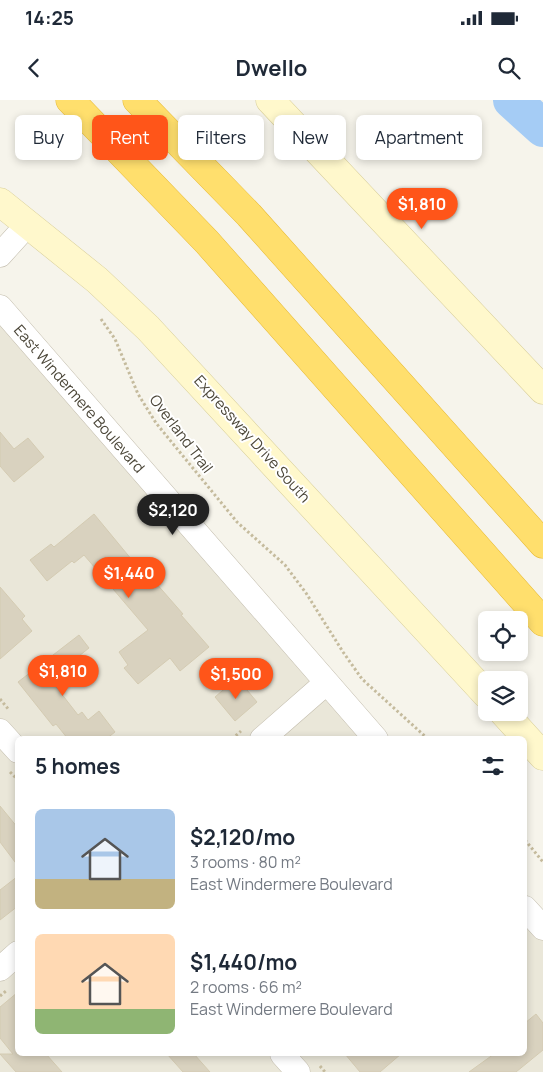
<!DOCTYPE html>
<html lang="en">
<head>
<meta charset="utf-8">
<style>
	body { margin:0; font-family:Manrope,sans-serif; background:#f6f6f7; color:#1f2937; height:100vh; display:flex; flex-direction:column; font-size:19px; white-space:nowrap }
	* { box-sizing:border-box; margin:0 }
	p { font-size:16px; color:#747a83 }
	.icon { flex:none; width:28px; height:28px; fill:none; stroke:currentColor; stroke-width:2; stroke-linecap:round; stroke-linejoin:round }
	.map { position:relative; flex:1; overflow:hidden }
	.panel { position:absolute; left:15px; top:636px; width:512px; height:320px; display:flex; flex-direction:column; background:#fff; border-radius:8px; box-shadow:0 2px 8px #0003 }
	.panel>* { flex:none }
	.banner { position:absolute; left:15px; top:15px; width:514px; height:45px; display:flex; gap:10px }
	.tools { position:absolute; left:478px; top:511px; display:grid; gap:10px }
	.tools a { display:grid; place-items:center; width:50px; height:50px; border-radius:8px; background:#fff; box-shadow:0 2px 8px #0003; font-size:25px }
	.price { position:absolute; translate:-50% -42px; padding:0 11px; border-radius:18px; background:#ff5519; color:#fff; font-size:16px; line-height:32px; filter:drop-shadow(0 1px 2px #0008) }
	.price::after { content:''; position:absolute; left:50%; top:30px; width:15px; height:11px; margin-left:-8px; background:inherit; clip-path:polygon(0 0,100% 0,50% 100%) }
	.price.selected { background:#222; color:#fff }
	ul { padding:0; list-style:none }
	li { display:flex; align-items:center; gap:15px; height:125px; padding:0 20px }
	li span { display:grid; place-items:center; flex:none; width:140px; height:100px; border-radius:8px; color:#555 }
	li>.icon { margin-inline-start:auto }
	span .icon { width:60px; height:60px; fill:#fffc; stroke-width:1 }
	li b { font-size:21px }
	h2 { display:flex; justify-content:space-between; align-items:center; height:60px; padding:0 20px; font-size:21px }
	.pill { padding:0 18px; border-radius:8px; background:#fff; box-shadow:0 2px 8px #0003; font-size:18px; line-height:45px }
	.pill.selected { background:#ff5519; color:#fff }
	.status { display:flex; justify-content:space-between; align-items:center; height:35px; padding:0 25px; background:#fff; direction:ltr }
	.status svg { height:14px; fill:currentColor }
	header { display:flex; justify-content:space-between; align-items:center; height:65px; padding:0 20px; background:#fff; font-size:22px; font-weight:700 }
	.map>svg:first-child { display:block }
	.residential { fill:#eae7d9 }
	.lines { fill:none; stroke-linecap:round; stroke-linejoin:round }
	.river { stroke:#a5ccf5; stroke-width:38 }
	.building { fill:#d9d2bf; stroke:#d4cbb2 }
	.street-casing { stroke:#c3bdad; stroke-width:25 }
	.secondary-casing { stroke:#d8ce99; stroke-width:29 }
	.highway-casing { stroke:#e7b934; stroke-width:29 }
	.path { stroke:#c5bb9d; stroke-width:3; stroke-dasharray:2.5 2.5; stroke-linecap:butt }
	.street { stroke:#fff; stroke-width:24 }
	.secondary { stroke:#fff8cc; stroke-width:28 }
	.highway { stroke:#ffdf6d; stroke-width:28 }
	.labels { text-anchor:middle; stroke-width:4; stroke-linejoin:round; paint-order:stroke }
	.street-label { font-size:15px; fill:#4b4638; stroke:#fff }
</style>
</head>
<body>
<div class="status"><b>14:25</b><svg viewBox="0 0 49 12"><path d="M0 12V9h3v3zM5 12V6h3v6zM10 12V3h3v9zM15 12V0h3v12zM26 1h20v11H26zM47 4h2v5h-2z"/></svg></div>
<header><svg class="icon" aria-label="back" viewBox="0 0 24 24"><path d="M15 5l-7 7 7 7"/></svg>Dwello<svg class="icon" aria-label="search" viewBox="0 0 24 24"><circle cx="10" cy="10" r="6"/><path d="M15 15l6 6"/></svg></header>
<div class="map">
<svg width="543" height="972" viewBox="0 0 543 972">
	<rect width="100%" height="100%" fill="#f6f4eb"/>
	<!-- residential -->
	<path class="residential" d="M0,219L384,639H18V954H525V793L543,812V972H0Z"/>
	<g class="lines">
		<!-- river -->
		<path class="river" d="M512,0L543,28"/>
	</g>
	<!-- building -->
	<path class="building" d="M0,332L14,349L28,338L44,357L14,382L0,366Z
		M94,414L132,460L134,458L183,514L181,515L209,547L180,571L170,558L138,584L124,568L128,565L119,552L148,530L84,455L74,463L72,461L47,481L30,460L51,444L54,447Z
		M0,487L25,516L22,519L32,531L0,559Z
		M79,535L89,548L50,579L78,615L82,612L88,620L99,611L115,632L106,639H68L56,624L53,626L18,582Z
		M237,578L257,602L235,621L215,597Z
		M0,706L18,728V766L0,742Z
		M18,776V806L0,820V790Z
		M18,892V954H46L62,972H16L0,954H13L0,938V907Z
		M536,914L543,923V950L516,972H469L494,954H525V923Z
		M167,954H194L210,972H183Z
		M345,954H401L380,972H360Z"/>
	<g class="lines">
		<defs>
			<path id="street" d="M0,155L28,124
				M0,207L376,639
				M0,631L18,651
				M262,639L326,583
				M525,808L543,828
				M0,869L18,853
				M282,954L298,972"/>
			<path id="secondary" d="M270,0L543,290
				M0,102L97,180L148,228L486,594
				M503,612L543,656"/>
			<path id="highway" d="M70,0L207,142L543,522
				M137,0L249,115L543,444"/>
		</defs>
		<!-- street casing -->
		<use href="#street" class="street-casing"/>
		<!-- secondary casing -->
		<use href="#secondary" class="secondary-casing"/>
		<!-- highway casing -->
		<use href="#highway" class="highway-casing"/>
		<!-- path -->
		<path class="path" d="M101,219L115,239L138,294L156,323L237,422L285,465L306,493L343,552L362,579L428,639
			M0,599L9,610
			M232,639L241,631
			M10,672L18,680
			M525,740L543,762
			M0,896L6,891
			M320,966L325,972"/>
		<!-- street -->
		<use href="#street" class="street"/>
		<!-- secondary -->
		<use href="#secondary" class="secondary"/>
		<!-- highway -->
		<use href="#highway" class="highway"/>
	</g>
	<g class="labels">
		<!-- street labels -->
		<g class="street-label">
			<text transform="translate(79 299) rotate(49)" y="5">East Windermere Boulevard</text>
			<text transform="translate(181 334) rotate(53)" y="5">Overland Trail</text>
			<text transform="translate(252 339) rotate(48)" y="5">Expressway Drive South</text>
		</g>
	</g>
</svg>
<div class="tools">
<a><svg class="icon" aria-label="locate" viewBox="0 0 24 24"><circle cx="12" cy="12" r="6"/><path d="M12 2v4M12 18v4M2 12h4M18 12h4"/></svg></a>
<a><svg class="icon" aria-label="layers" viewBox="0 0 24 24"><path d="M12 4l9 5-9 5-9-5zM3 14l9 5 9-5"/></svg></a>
</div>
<b class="price" style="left:422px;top:130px">$1,810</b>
<b class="price selected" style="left:173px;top:436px">$2,120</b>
<b class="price" style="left:129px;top:499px">$1,440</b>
<b class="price" style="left:63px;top:597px">$1,810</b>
<b class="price" style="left:236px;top:600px">$1,500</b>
<div class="banner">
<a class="pill">Buy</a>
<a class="pill selected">Rent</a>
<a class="pill">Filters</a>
<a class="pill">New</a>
<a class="pill">Apartment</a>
</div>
<section class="panel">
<h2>5 homes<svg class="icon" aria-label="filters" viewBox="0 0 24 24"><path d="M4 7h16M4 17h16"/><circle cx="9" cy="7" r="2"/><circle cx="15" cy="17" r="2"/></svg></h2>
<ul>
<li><span style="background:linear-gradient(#a9c7e8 70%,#c2b280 0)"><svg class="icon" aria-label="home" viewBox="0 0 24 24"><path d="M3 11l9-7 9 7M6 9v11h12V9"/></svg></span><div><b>$2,120/mo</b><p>3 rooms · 80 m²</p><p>East Windermere Boulevard</p></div></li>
<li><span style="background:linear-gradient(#ffd9b3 75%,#8fb573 0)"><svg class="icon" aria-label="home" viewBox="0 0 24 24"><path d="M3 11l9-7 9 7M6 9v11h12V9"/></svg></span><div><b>$1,440/mo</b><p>2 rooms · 66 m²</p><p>East Windermere Boulevard</p></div></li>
</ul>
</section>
</div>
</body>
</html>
